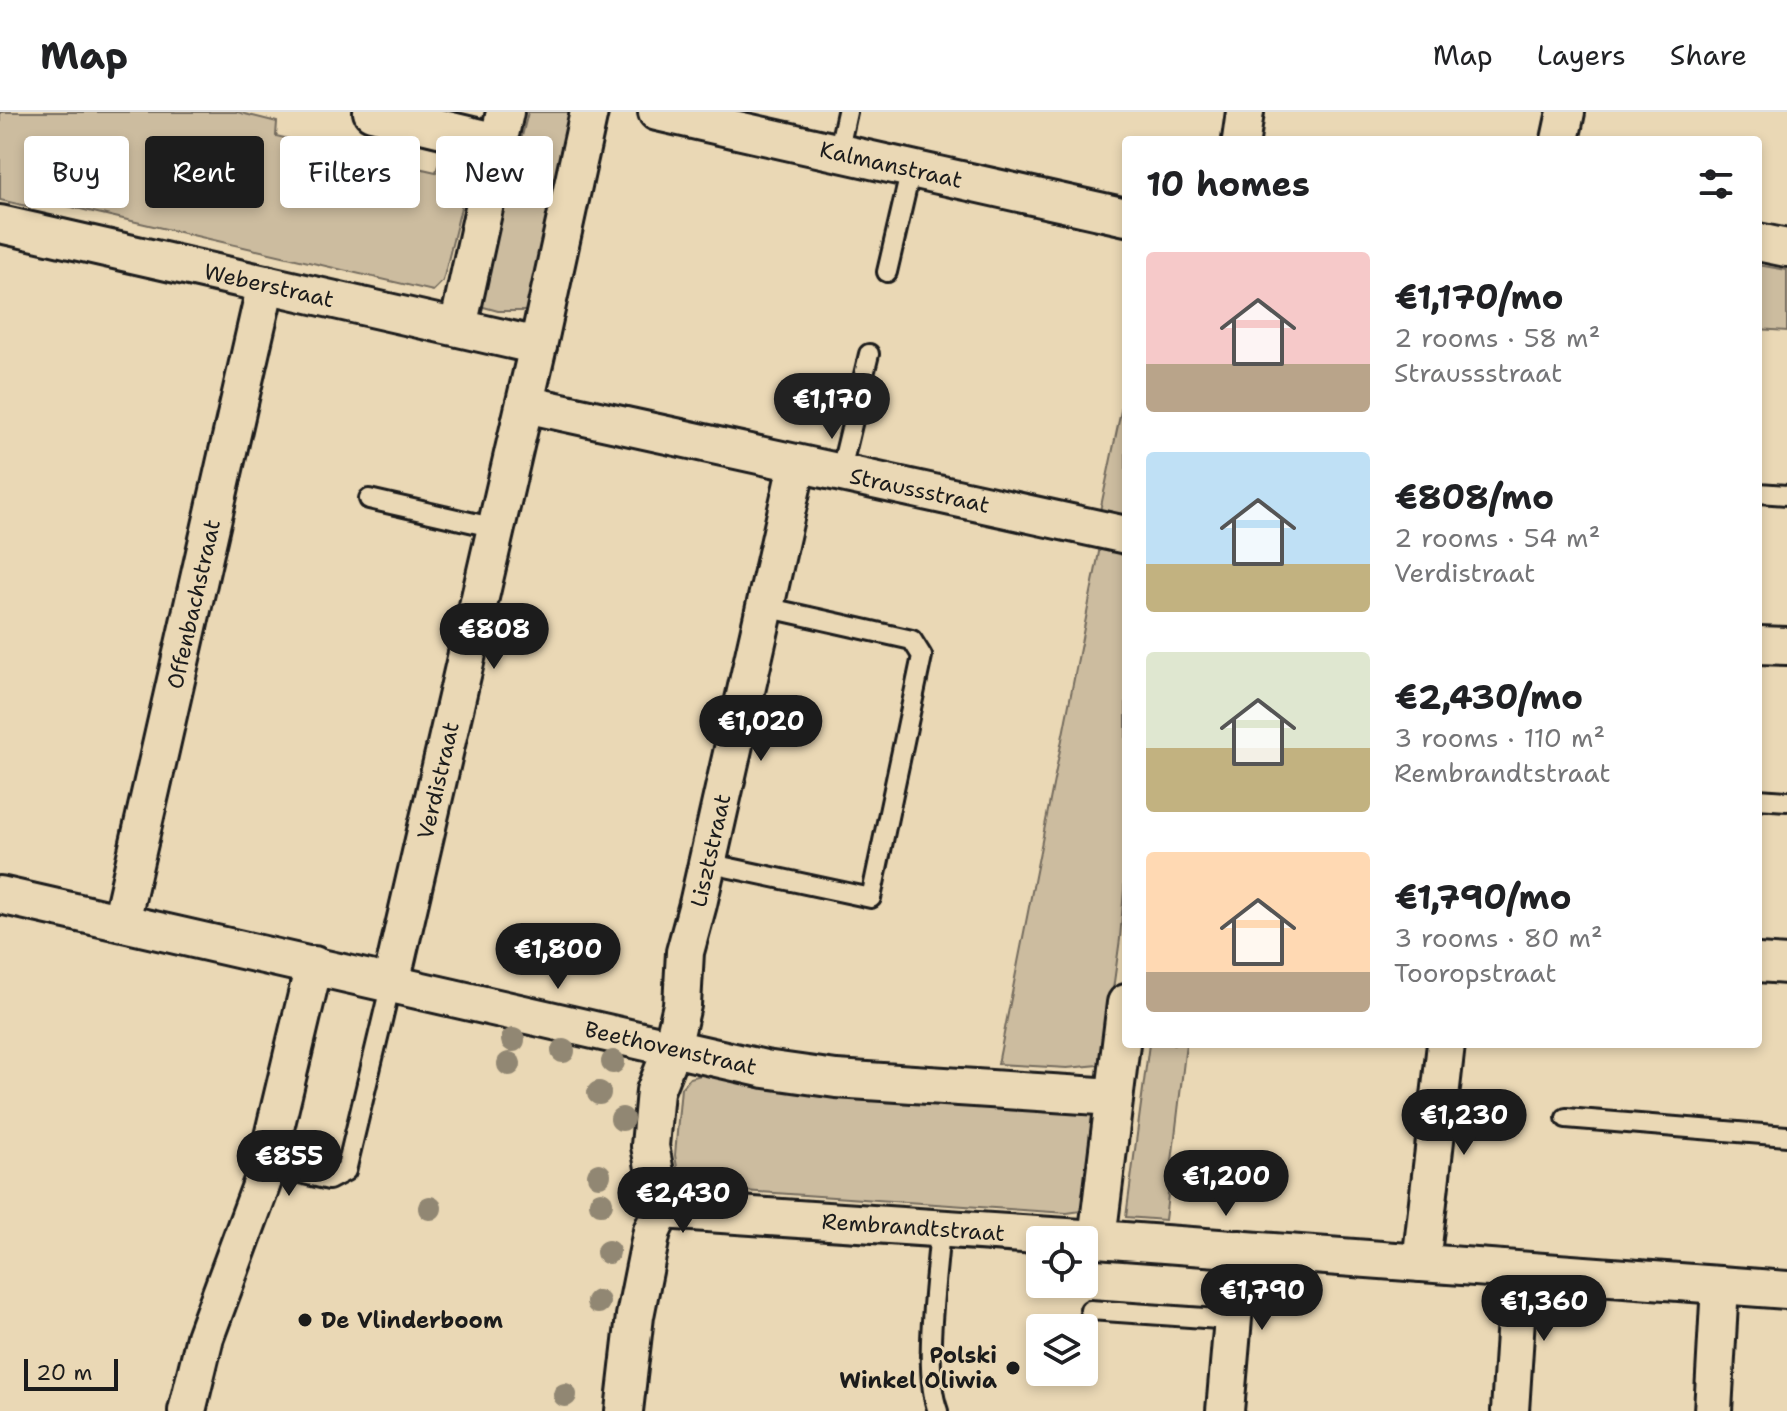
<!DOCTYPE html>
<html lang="en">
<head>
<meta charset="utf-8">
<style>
	body { margin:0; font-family:"Shantell Sans",sans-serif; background:#f6f6f6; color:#202124; height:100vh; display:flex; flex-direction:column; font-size:30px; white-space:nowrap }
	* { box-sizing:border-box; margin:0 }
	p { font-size:26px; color:#757577 }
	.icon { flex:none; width:44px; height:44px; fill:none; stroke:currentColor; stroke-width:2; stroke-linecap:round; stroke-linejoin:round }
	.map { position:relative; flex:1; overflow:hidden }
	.panel { position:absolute; left:1122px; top:24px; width:640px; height:912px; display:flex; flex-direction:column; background:#fff; border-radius:8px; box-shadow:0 4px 12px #0003 }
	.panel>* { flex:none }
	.hud { position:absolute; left:24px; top:24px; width:760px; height:72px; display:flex; gap:16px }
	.tools { position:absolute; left:1026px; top:1114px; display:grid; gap:16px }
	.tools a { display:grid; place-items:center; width:72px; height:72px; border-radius:8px; background:#fff; box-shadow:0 4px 12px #0003; font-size:40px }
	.scale { position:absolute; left:24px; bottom:20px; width:94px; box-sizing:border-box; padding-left:8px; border:4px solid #1c1c1c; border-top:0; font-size:22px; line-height:28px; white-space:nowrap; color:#1c1c1c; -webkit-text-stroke:6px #ead8b5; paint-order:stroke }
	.price { position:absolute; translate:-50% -68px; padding:0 18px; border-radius:28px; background:#1c1c1c; color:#fff; font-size:26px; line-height:52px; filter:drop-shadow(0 2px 4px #0008) }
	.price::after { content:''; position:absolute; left:50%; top:48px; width:24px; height:18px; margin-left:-12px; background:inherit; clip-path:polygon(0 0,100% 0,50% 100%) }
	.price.selected { background:#222; color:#fff }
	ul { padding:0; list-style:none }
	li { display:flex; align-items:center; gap:24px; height:200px; padding:0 24px }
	li span { display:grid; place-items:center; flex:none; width:224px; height:160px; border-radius:8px; color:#555 }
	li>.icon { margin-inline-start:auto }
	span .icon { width:96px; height:96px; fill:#fffc; stroke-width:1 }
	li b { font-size:34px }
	h2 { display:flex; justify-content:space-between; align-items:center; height:96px; padding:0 24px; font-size:34px }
	.tag { padding:0 28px; border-radius:8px; background:#fff; box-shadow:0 4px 12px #0003; font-size:28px; line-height:72px }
	.tag.selected { background:#1c1c1c; color:#fff }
	header { display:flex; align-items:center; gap:48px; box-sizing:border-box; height:112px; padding:0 40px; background:#fff; border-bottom:2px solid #e0e0e0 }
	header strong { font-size:38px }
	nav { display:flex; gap:44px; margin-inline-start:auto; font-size:28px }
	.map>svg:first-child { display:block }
	.green { fill:#ccbc9f; stroke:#746c5e; stroke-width:2 }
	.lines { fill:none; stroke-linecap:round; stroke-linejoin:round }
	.lane-casing { stroke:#1c1c1c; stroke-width:24 }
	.street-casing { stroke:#1c1c1c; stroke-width:42 }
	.lane { stroke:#ead8b5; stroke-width:18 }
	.street { stroke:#ead8b5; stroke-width:36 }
	.tree { fill:#918773 }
	.poi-dot { fill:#1c1c1c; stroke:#ead8b5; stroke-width:3 }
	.labels { text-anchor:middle; stroke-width:6; stroke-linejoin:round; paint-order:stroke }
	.street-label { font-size:22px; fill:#1c1c1c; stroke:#ead8b5 }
	.poi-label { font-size:22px; font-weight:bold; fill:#1c1c1c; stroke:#ead8b5; text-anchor:start }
</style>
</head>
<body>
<header>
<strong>Map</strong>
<nav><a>Map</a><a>Layers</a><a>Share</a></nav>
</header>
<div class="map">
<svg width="1787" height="1299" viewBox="0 0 1787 1299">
	<rect width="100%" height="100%" fill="#ead8b5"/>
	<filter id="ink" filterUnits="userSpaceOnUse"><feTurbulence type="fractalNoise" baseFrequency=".0125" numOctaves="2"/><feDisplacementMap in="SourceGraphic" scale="16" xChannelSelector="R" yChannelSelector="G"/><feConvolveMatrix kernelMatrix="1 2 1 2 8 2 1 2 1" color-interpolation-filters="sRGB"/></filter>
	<g filter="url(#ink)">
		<!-- green -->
		<path class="green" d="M0,0H237L277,10L276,24L436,60L441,44L464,50L469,63L443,169L433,179L33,86L31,95L0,88Z
			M528,0H574L530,195L527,199H498L480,194Z
			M1758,153L1787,158V219L1758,217Z
			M1126,275V405L1100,399Z
			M1100,435L1126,440V753L1120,827L1103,950L1099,953L1067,956L998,952Z
			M1149,932H1186L1165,1108L1126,1105Z
			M705,962L1093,1000L1095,1002L1085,1095L1081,1099L1067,1101L686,1075L679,1068L675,1043L681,976L690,966Z"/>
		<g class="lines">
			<defs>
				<path id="lane" d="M838,41L847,0
					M887,160L911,57
					M840,362L869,242
					M1758,381L1787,383
					M369,387L496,416
					M1758,687L1787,689
					M707,751L871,786L922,544L912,528L765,495
					M1566,1006L1787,1024
					M267,1053L329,1068L346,1059L391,871
					M1090,1198L1233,1208
					M938,1299C922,1258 937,1163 940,1116"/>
				<g id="street">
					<path d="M372,0L497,30"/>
					<path id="s1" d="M657,0L1126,105"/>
					<path d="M1241,28L1245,0"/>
					<path d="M1560,28L1566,0"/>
					<path id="s2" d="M0,112L538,234"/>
					<path d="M1758,130L1787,136"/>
					<path d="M458,215L505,0"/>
					<path id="s3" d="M525,292L1126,423"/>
					<path d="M1758,533L1787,534"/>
					<path id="s4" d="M0,783L765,957L836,967L1114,985"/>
					<path id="s5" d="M121,810L266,172"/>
					<path d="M1758,851L1787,853"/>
					<path id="s6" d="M391,871L538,234L589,0"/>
					<path id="s7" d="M662,1098L1097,1127L1787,1178"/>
					<path d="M1097,1127L1126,891"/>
					<path d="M1421,1151L1446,932"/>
					<path d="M187,1299L205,1225L262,1071L314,853"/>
					<path id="s8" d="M624,1299L635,1204L652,1119L662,1098L650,1034L655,979L672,936L682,893L685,840L698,792L797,353"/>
					<path d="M1225,1299L1239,1137"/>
					<path d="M1510,1299L1519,1159"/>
					<path d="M1713,1299L1720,1173"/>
				</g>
			</defs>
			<!-- lane casing -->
			<use href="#lane" class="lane-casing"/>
			<!-- street casing -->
			<use href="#street" class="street-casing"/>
			<!-- lane -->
			<use href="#lane" class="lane"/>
			<!-- street -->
			<use href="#street" class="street"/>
		</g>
		<!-- trees -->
		<g class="tree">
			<circle cx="513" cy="928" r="12"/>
			<circle cx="563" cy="939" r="12"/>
			<circle cx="613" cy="950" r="12"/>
			<circle cx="509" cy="952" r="12"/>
			<circle cx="599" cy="981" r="12"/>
			<circle cx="622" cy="1007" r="12"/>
			<circle cx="599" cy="1063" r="12"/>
			<circle cx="601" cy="1091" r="12"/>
			<circle cx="430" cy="1096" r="12"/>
			<circle cx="608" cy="1140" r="12"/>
			<circle cx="598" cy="1190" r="12"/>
			<circle cx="565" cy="1283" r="12"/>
		</g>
	</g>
	<!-- markers -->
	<g class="poi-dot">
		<circle cx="305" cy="1208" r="8"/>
		<circle cx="1013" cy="1256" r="8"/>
	</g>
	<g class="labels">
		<!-- street labels -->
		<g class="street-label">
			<text dy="8" stroke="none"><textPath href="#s1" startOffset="240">Kalmanstraat</textPath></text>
			<text dy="8" stroke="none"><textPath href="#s2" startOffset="276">Weberstraat</textPath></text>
			<text dy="8" stroke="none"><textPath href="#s3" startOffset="404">Straussstraat</textPath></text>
			<text dy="8" stroke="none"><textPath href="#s5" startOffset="326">Offenbachstraat</textPath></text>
			<text dy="8" stroke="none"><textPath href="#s6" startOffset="208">Verdistraat</textPath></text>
			<text dy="8" stroke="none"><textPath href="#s8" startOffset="574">Lisztstraat</textPath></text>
			<text dy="8" stroke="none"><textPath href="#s4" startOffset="688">Beethovenstraat</textPath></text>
			<text dy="8" stroke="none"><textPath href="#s7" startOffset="252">Rembrandtstraat</textPath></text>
		</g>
		<!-- poi labels -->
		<g class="poi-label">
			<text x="321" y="1216">De Vlinderboom</text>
			<text x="997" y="1251" text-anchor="end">Polski<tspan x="997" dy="25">Winkel Oliwia</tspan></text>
		</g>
	</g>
</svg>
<div class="tools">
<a><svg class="icon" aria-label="locate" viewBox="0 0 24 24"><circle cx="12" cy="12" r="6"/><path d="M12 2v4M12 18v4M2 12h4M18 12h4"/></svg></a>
<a><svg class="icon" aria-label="layers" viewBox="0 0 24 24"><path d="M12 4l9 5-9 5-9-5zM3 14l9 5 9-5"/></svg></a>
</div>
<div class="scale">20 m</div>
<b class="price selected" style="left:832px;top:329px">€1,170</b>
<b class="price" style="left:494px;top:559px">€808</b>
<b class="price" style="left:761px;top:651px">€1,020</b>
<b class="price" style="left:558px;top:879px">€1,800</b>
<b class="price" style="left:1464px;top:1045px">€1,230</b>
<b class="price" style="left:289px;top:1086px">€855</b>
<b class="price" style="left:1226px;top:1106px">€1,200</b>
<b class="price" style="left:683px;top:1123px">€2,430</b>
<b class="price" style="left:1262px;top:1220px">€1,790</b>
<b class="price" style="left:1544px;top:1231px">€1,360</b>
<div class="hud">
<a class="tag">Buy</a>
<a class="tag selected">Rent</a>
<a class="tag">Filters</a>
<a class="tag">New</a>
</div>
<section class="panel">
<h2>10 homes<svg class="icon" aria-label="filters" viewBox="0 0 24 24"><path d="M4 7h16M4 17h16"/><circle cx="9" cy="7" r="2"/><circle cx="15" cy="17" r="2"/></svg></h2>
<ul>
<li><span style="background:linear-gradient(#f6c9c9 70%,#b9a48a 0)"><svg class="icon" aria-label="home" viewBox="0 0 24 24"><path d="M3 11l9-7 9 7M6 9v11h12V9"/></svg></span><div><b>€1,170/mo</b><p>2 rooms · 58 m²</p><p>Straussstraat</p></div></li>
<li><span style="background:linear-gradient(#bfe0f5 70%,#c2b280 0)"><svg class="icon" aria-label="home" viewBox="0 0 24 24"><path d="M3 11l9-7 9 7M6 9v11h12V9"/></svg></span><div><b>€808/mo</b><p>2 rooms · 54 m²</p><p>Verdistraat</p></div></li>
<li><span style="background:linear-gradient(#dfe7d0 60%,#c2b280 0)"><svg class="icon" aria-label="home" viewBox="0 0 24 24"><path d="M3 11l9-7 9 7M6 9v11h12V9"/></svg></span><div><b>€2,430/mo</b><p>3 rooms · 110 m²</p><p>Rembrandtstraat</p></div></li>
<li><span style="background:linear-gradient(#ffd9b3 75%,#b9a48a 0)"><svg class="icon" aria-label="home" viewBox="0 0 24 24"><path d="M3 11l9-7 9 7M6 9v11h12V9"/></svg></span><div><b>€1,790/mo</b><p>3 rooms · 80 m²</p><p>Tooropstraat</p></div></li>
</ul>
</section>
</div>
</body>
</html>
